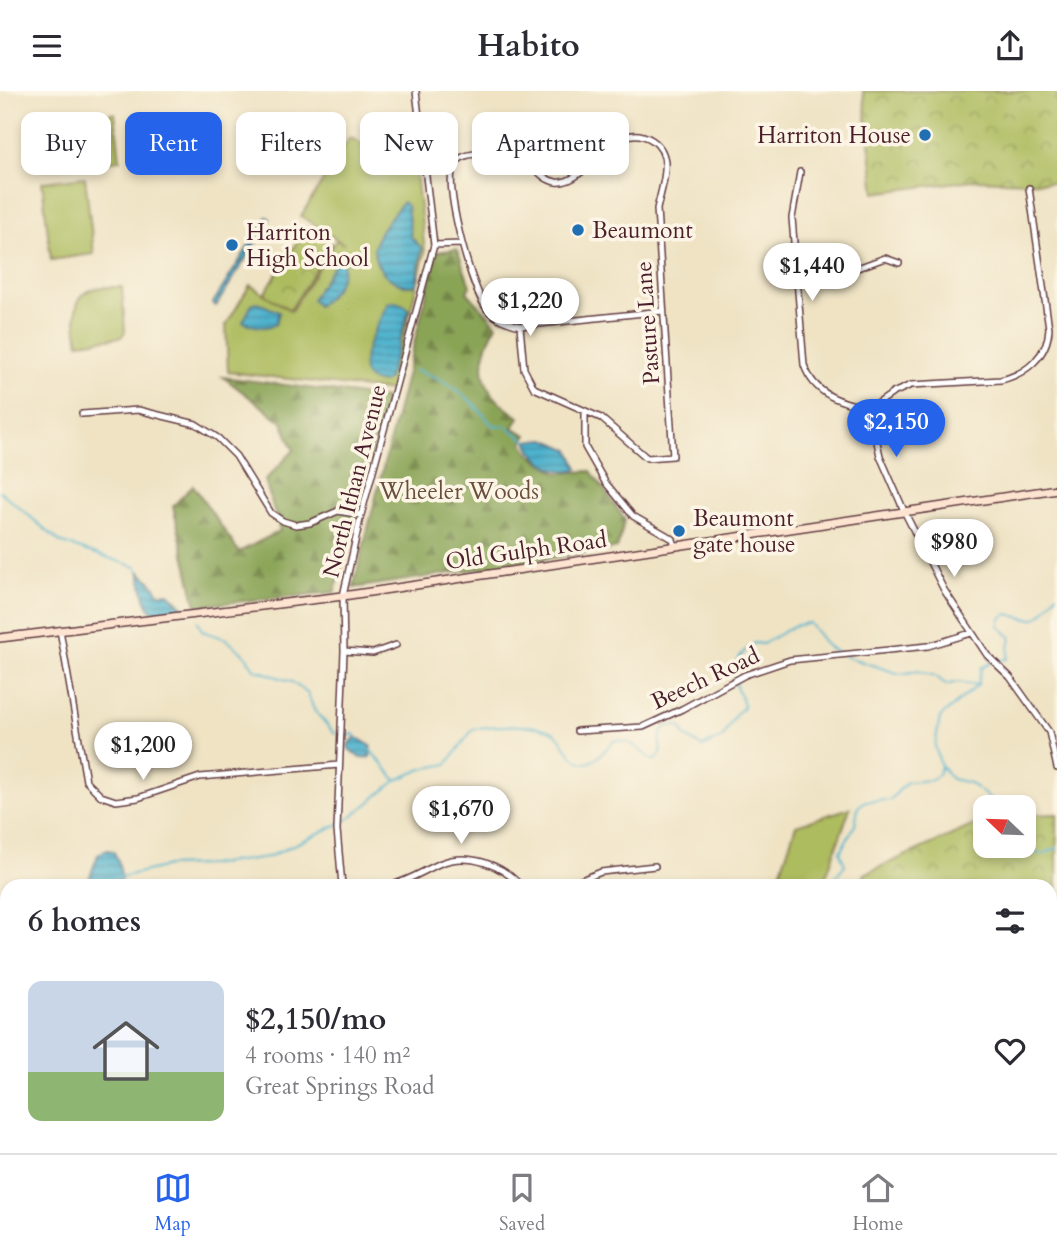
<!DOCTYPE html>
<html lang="en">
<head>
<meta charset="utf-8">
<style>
	body { margin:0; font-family:Cardo,serif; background:#f2f2f3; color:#2b2b33; height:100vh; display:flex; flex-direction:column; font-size:26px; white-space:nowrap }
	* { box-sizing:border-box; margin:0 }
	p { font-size:23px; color:#7c7c81 }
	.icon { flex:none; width:38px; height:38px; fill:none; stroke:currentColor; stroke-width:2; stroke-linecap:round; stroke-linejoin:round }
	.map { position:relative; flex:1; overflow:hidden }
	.drawer { position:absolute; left:0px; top:788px; width:1057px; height:275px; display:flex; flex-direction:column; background:#fff; border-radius:21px 21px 0 0; box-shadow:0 4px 10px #0003 }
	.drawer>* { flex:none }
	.top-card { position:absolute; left:21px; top:21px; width:700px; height:63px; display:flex; gap:14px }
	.needle { width:46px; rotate:293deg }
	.fabs { position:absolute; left:973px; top:704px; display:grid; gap:14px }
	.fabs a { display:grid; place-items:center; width:63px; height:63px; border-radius:14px; background:#fff; box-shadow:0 4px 10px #0003; font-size:35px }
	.price { position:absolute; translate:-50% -60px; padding:0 16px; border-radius:24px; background:#fff; color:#222; font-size:23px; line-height:46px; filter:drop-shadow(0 2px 4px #0008) }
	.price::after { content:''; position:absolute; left:50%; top:42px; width:21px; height:16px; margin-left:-10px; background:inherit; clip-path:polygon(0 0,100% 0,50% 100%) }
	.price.current { background:#2563eb; color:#fff }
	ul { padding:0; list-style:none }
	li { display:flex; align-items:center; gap:21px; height:175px; padding:0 28px }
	li span { display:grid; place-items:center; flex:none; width:196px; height:140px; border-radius:14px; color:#555 }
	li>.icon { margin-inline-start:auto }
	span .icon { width:84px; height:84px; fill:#fffc; stroke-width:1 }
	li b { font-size:30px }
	h2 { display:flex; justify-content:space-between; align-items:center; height:84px; padding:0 28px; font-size:30px }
	.pill { padding:0 24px; border-radius:14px; background:#fff; box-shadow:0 4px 10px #0003; font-size:24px; line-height:63px }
	.pill.current { background:#2563eb; color:#fff }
	header { display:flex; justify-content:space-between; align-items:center; height:91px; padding:0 28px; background:#fff; font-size:32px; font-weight:600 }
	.tab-bar { display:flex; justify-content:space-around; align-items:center; height:98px; border-top:2px solid #e1e1e2; background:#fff; font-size:19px; color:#7c7c81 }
	.tab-bar a { display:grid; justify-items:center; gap:4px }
	.tab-bar .current { color:#2563eb }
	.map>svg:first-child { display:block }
	.green { fill:#adbc5f; stroke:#7c6e45; stroke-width:2 }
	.forest { fill:url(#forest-firs); stroke:#6a6240; stroke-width:2 }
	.park { fill:url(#park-crowns); stroke:#7c6e45; stroke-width:2 }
	.water { fill:url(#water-rules); stroke:#4c687c; stroke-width:2 }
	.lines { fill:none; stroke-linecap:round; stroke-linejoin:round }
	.stream { stroke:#4eb2cd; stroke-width:2 }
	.street-casing { stroke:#633c42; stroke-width:8 }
	.secondary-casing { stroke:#633c42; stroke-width:10 }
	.street { stroke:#fff; stroke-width:5 }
	.secondary { stroke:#fde4d1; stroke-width:7 }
	.poi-dot { fill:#1f6fb2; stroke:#fcf5e5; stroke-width:2.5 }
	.labels { text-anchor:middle; stroke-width:7; stroke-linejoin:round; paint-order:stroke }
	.poi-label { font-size:23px; fill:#4a1f2b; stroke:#fcf5e5; text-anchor:start }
	.street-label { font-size:23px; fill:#4a1f2b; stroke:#fcf5e5 }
	.park-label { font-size:23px; fill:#684e3b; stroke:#fcf5e5 }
</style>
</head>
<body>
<header><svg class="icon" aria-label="menu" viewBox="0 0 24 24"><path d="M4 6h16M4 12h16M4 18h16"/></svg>Habito<svg class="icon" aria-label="share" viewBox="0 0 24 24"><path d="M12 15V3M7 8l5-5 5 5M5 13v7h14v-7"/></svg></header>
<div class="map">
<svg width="1057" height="1062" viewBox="0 0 1057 1062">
	<defs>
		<pattern id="forest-firs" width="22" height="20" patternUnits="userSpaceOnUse" patternTransform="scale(1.75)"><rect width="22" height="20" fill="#8aa456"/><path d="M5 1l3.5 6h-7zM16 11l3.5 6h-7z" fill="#738547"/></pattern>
		<pattern id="park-crowns" width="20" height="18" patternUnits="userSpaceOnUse" patternTransform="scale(1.75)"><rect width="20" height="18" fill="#adbc5f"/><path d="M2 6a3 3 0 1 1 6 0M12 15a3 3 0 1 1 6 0" fill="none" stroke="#8f984f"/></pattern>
		<pattern id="water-rules" width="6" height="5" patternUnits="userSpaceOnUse" patternTransform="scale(1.75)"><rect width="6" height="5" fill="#4eb2cd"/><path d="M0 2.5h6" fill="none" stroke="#4390a7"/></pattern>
	</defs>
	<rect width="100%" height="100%" fill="#fcf5e5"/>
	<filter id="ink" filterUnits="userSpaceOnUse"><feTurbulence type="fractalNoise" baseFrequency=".0143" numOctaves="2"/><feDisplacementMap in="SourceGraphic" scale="14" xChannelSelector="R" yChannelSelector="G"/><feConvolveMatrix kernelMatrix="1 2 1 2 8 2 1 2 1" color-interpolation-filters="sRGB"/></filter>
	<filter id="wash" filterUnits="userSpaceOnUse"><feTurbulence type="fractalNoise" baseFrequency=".00686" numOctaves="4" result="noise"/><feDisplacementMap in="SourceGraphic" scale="28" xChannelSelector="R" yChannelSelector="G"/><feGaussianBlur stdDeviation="1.57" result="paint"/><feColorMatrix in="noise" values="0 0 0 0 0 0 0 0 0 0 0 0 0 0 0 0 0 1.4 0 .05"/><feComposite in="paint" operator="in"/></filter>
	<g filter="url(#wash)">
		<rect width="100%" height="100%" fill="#efe3c4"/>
		<!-- green -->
		<path class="green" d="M115,22L120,69L43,79L37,32Z
			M350,46L400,76L413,55L425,161L391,300L228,281L226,234L250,194L291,220L336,149L344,153L301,125Z
			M85,86L94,163L51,169L42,91Z
			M122,196L125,241L121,246L79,252C76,235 69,204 94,198C102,195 114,196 122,196Z
			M850,717L823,794H776L796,734Z"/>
		<!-- forest -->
		<path class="forest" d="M457,158L470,195L467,201L497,234C473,274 480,302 519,326L513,337L527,344L523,352L531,364L558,382L591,380L625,429L617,457L353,497L437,161Z
			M223,286L387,307L335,501L196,515L173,415L193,394L239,461L280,440L265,389L294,359L282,331Z"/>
		<!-- park -->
		<path class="park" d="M863,0H1057V92L973,89L875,102Z
			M306,137L332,153L290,219L264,203Z
			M1057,723V1062H888V1055H1050V794H865L864,783L985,729V754H1024V724Z"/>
		<!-- water -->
		<path class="water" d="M403,111L407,115L411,146L422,157L416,194C395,199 369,175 375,153C379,139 393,123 403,111Z
			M267,126L270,128L216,215L213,212Z
			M339,166H344C344,189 334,203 317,215L312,208Z
			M256,211L279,221L276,233C266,238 253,236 243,231L252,213Z
			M395,211L404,214L409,219L388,288L383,292C377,291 371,291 367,286C354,274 381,227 388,212Z
			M545,348L570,359L578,378C556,384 535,371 527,350Z
			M139,480L152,492L159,502H169L184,517L154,522C143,512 143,494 139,480Z
			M356,646L371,655L370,666L360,667L349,658L348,654Z
			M105,759L113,760L118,769L122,788L116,794H87L98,764Z"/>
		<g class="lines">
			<!-- stream -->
			<path class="stream" d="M415,279C450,289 469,305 492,334L506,335L527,350
				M0,400L60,451L136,476L139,480
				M198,530L202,540L226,548L245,564L254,578L292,591L308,603L314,619L335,643
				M844,565L900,583L918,580L935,585L947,594L957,591L978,594
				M997,570L1007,568L1011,546L999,535L1001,527L1008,523C1040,533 1038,529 1057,503
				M346,645L354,643L355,645
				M370,659L396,689
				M941,675L952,688L970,692L993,710L1006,716
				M1024,728C1028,740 1028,751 1033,762L1044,763L1057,757
				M120,786L168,775L210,774L268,766L347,729L397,689L422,678L447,673L473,638C493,635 537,631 555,642C559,645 562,651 565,655C585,686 596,668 615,649C634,650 638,659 652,669H656L661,662C659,650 659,643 667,635H680L685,645L702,656L723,646L736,623L744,616C743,607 738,603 736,595C730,576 739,563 754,552L763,553L793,535L809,532L828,556L839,562
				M68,794L90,790
				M838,794L835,786L845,774L840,761L855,734L858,716L865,710L890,709L907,691L932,689L938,684L941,675L935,655L940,626L978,594L981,577L991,572
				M0,897L7,847V825
				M653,1062L663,1060L666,1055"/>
		</g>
	</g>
	<g filter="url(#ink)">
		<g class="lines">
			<defs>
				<path id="street" d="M800,81L792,127L804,274C815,305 841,311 870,318
					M434,154L461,153
					M798,192L838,184L885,167L899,172
					M520,235L524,278L534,297L601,327L647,367L673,365L657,118C662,95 675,64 652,49C613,24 589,95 556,91C536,88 528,61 508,60C501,59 494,61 487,62C478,63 469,62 461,67C457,70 453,75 452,80C447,106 471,197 487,218C495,228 509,232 520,235L663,220
					M870,318L880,365L905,422L944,499L987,564L1010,586L1049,641L1057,677
					M870,318L893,302L911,294L1001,289C1026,283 1048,265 1049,237L1029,97
					M585,320V356L605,391L633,425L673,448L675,456
					M82,323L138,319L196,333L218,347L236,365L271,422L283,430L296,434L310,432L338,420L361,424
					M60,539L86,690L101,705L116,710L138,707L200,686L339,674
					M344,560L373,562L396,554
					M577,640L643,636L682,618L745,584L790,569L928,555L971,542
					M342,794L337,739L344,560L343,505L361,424L434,154L416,0
					M391,794C409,790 425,779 441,772C468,761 502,774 520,794
					M569,794L601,781L655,775
					M103,1055L104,1062
					M375,1055V1062
					M222,1062L223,1055
					M555,1062L557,1055"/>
				<path id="secondary" d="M0,547L343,505L1057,398"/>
			</defs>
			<!-- street casing -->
			<use href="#street" class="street-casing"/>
			<!-- secondary casing -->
			<use href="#secondary" class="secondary-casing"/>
			<!-- street -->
			<use href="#street" class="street"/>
			<!-- secondary -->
			<use href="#secondary" class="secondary"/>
		</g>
	</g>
	<!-- markers -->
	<g class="poi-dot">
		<circle cx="925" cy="44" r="7"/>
		<circle cx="578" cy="139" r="7"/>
		<circle cx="232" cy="154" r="7"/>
		<circle cx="679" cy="440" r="7"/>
	</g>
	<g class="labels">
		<!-- poi labels -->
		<g class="poi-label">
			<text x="911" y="52" text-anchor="end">Harriton House</text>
			<text x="592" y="147">Beaumont</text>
			<text x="246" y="149">Harriton<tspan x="246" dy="26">High School</tspan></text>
			<text x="693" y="435">Beaumont<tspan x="693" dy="26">gate house</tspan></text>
		</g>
		<!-- street labels -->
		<g class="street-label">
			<text transform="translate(647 232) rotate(-94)" y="8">Pasture Lane</text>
			<text transform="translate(354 390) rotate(-76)" y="8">North Ithan Avenue</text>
			<text transform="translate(526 459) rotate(-8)" y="8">Old Gulph Road</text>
			<text transform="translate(705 587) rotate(-25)" y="8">Beech Road</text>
		</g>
		<!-- park labels -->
		<g class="park-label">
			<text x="459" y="408">Wheeler Woods</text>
		</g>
	</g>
</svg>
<div class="fabs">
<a><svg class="needle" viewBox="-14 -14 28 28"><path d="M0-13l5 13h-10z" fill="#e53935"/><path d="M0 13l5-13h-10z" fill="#7c7c81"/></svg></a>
</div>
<b class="price" style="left:812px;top:212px">$1,440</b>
<b class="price" style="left:530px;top:247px">$1,220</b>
<b class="price current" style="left:896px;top:368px">$2,150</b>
<b class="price" style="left:954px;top:488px">$980</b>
<b class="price" style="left:143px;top:691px">$1,200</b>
<b class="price" style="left:461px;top:755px">$1,670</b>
<div class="top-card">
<a class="pill">Buy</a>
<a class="pill current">Rent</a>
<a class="pill">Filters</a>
<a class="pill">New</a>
<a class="pill">Apartment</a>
</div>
<section class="drawer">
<h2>6 homes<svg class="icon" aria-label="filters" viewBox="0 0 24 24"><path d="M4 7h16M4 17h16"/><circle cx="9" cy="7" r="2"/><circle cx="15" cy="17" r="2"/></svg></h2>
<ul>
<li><span style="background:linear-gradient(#c9d6e8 65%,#8fb573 0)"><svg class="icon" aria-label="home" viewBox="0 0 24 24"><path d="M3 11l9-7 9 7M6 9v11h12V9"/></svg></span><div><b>$2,150/mo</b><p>4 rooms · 140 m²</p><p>Great Springs Road</p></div><svg class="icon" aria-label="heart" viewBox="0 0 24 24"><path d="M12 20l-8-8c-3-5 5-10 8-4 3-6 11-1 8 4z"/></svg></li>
</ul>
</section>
</div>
<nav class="tab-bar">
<a class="current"><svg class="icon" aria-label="map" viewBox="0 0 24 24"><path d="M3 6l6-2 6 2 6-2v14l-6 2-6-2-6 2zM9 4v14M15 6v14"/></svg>Map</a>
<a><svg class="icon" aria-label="saved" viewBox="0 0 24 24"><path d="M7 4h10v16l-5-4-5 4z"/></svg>Saved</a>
<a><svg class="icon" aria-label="home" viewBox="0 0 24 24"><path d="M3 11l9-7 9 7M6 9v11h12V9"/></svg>Home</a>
</nav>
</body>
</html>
